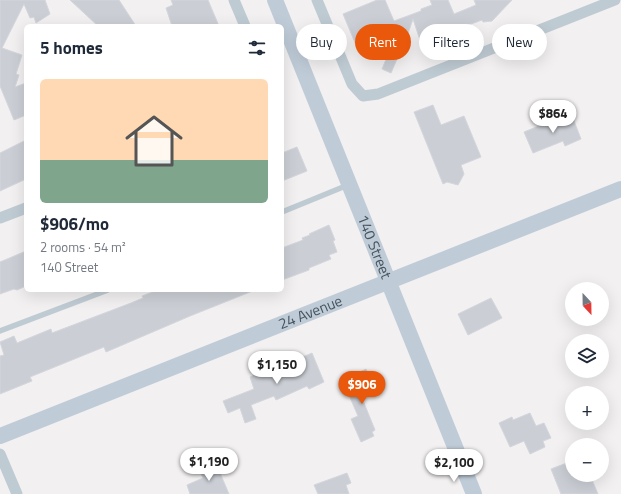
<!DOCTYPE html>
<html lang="en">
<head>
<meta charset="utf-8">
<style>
	body { margin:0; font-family:"Titillium Web",sans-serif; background:#f6f6f7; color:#1f2937; height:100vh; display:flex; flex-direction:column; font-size:15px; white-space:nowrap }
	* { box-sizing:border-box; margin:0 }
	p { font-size:13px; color:#747a83 }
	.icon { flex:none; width:22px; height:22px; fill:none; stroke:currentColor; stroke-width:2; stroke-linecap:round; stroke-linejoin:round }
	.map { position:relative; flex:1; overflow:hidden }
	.panel { position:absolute; left:24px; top:24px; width:260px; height:268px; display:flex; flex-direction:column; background:#fff; border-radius:6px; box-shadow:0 4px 16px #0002 }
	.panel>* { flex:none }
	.guide { position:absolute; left:296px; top:24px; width:265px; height:36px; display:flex; gap:8px }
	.needle { width:26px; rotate:158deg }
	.controls { position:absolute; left:565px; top:282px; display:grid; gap:8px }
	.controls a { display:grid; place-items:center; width:44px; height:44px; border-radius:50%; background:#fff; box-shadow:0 4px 16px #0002; font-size:20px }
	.price { position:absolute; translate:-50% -34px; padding:0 9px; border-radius:14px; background:#fff; color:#222; font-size:13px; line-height:26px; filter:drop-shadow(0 1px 2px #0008) }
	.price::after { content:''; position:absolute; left:50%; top:24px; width:12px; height:9px; margin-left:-6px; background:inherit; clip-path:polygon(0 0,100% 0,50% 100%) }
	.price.on { background:#ea580c; color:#fff }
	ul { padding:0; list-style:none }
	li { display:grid; align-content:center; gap:8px; height:212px; padding:0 16px }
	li+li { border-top:1px solid #e0e1e3 }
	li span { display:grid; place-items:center; height:124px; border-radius:6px; color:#555 }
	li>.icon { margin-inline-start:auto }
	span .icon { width:72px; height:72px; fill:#fffc; stroke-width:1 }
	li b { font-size:17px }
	h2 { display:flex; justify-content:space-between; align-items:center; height:48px; padding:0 16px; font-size:17px }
	.tag { padding:0 14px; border-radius:18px; background:#fff; box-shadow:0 4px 16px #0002; font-size:14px; line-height:36px }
	.tag.on { background:#ea580c; color:#fff }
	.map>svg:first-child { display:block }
	.building { fill:#cbcfd5; stroke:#d3d6dc }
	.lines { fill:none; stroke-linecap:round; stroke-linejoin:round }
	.lane { stroke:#bfcbd3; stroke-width:5.5 }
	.street { stroke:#bfcbd3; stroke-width:11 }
	.secondary { stroke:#bfccd8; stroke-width:16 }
	.labels { text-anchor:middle; stroke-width:4; stroke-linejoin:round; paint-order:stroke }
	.street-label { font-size:15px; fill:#46545f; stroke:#fff }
</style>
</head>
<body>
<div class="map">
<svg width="621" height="494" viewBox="0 0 621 494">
	<rect width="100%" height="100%" fill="#f2f0f0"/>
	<!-- building -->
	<path class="building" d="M0,0H45L50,14L36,23L34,17L30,18L24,4L2,48L22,55L16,74L19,75L15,87L26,83V115L14,120L0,86Z
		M70,0H119L136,26H98Z
		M171,0H208L219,26H172L166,8L173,5Z
		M377,0H385L394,21L421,11V9L432,5L430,0H448L454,14L476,5L474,0H512L492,21L483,22L482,20L460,28V29L446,35L444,31L420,40L413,19L401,53L400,52L391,73L382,69L390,50L372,41L366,44L365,42L356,45L343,14Z
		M433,105L441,125L464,116L481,157L461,165L464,174L458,185L447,182L443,184L414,112Z
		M571,113L581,139L565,146L563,141L533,153L524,132Z
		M26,140V179L0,191V153Z
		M297,147L307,171L282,181V153Z
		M329,225L335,240L333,241L337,252L329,255L331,259L309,268V270L282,280V248L303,240L302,238L310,235L309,234Z
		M26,251V286L17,290L14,289L0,294V262Z
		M158,290H255L190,316L106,352L104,347L30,377L32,381L0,394V356L4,355L0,342L14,336L17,343L51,329L52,333L131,303L143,298L142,296Z
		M491,298L502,318L468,335L458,314Z
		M312,353L324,382L309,389L307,386L276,400L274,396L251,405L256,419L245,423L240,408L228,413L223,401L254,389L250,377L274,367L275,369Z
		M366,369L376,392L362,398L375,430L372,432L374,436L361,442L351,419L358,416L348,393L356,389L350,377Z
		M530,413L536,426L544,423L551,438L543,441L545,447L530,454L524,441L510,447L499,423L512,417L513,420Z
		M215,461L229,494H190L187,485L203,478L198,468Z
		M572,461V475H577L579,480L590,475L598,494H561L551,469Z
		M347,473L351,483L346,485L349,494H318L314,485Z"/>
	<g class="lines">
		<!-- lane -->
		<path class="lane" d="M282,212L348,185
			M0,331L108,290"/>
		<!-- street -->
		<path class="street" d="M234,0L245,26
			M317,0L352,84L363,96L378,94L615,0
			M0,218L26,208
			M0,454L17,494"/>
		<!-- secondary -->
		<g class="secondary">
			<path id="s1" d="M275,0C342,164 407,330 474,494"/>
			<path id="s2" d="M0,436L621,189"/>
		</g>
	</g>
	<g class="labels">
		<!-- street labels -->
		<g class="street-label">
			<text dy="5" stroke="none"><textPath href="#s1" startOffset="266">140 Street</textPath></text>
			<text dy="5" stroke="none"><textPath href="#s2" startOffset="334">24 Avenue</textPath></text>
		</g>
	</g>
</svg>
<div class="controls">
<a><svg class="needle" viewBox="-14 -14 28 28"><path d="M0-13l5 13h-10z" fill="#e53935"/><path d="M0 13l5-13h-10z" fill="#747a83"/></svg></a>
<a><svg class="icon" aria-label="layers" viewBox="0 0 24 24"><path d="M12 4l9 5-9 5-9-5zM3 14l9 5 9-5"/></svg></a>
<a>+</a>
<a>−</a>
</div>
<b class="price" style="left:553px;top:134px">$864</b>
<b class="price" style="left:277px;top:385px">$1,150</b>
<b class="price on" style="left:362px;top:405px">$906</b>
<b class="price" style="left:209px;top:482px">$1,190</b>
<b class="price" style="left:454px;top:483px">$2,100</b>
<div class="guide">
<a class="tag">Buy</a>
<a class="tag on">Rent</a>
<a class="tag">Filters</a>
<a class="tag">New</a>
</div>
<section class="panel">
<h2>5 homes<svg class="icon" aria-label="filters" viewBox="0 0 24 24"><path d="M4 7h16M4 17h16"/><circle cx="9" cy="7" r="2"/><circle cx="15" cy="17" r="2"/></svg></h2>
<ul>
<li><span style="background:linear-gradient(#ffd9b3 65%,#7fa58c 0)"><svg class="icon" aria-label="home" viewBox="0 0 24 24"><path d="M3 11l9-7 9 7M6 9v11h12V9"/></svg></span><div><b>$906/mo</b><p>2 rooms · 54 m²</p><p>140 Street</p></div></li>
</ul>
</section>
</div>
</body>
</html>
